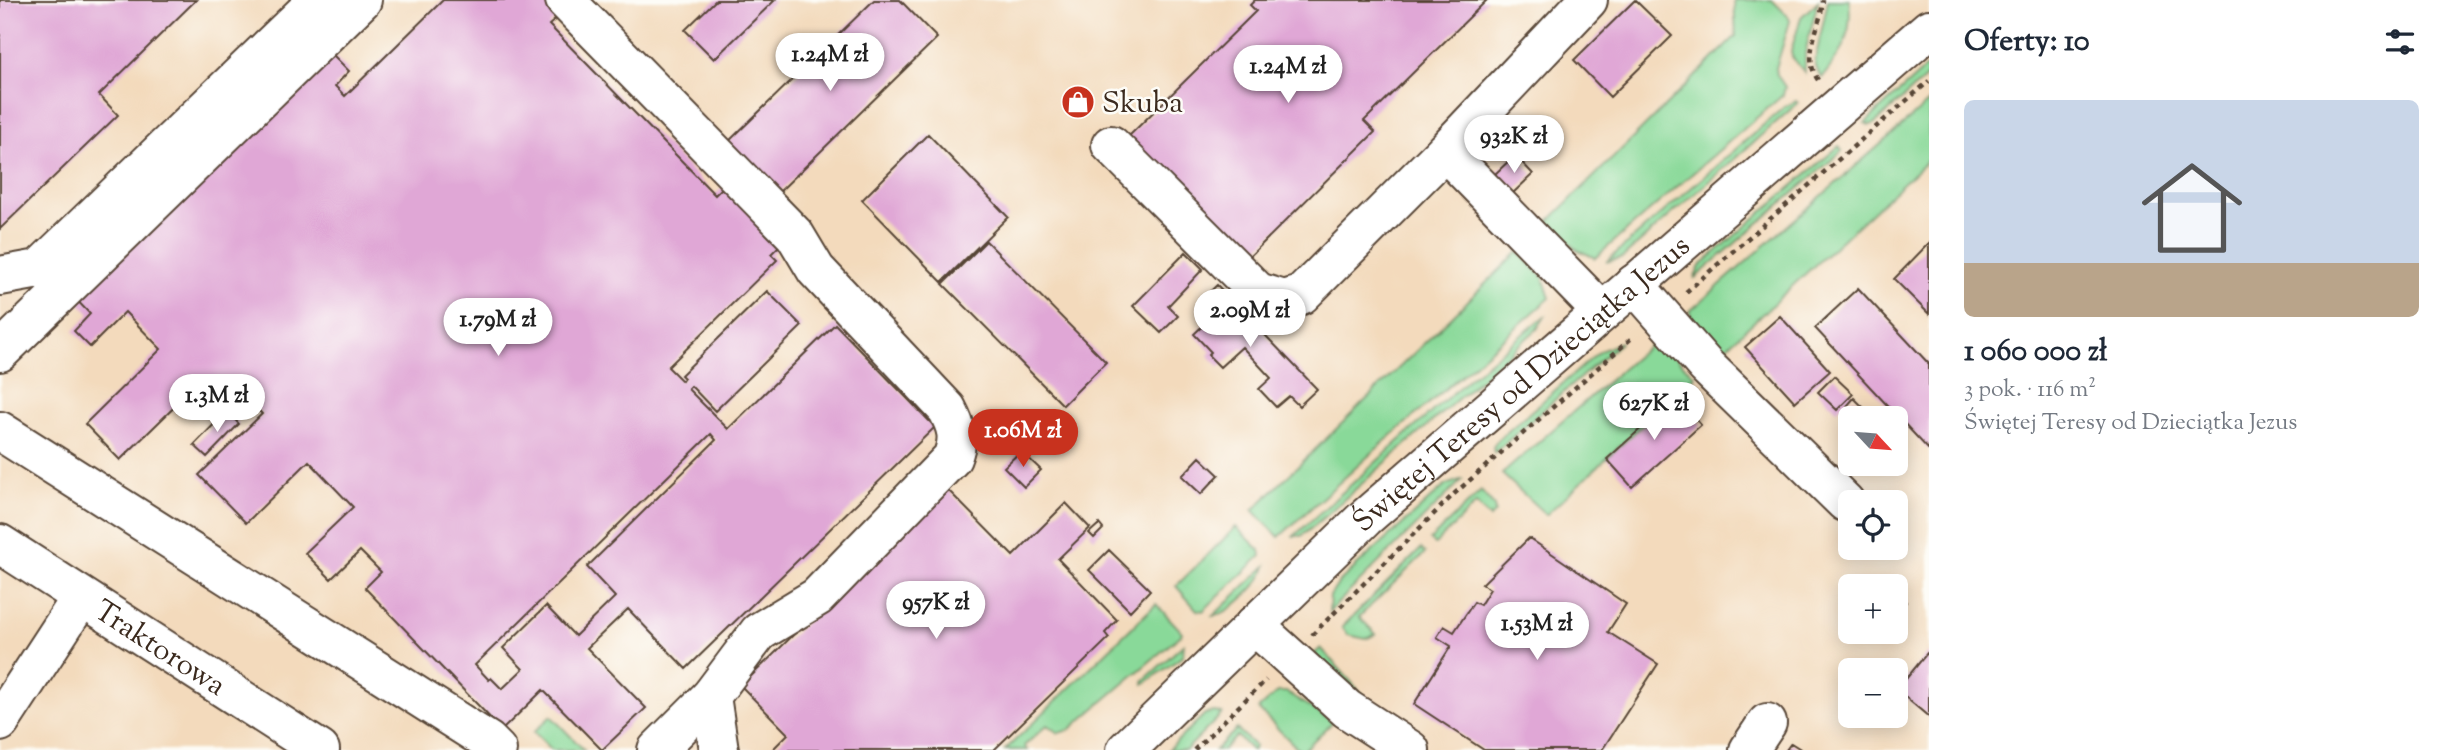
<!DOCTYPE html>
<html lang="pl">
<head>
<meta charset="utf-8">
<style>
	body { margin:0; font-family:"Sorts Mill Goudy",serif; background:#f6f6f7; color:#1f2937; height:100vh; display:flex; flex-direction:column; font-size:26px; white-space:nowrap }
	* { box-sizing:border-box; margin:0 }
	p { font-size:23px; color:#747a83 }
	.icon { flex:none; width:38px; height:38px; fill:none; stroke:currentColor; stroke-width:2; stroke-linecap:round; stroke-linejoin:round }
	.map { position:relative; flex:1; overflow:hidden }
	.sheet { display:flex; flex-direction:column; background:#fff; width:525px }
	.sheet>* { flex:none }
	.needle { width:46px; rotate:116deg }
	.tools { position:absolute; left:1838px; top:406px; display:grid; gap:14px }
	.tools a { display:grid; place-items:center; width:70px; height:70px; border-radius:10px; background:#fff; box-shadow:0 4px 18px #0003; font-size:35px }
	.price { position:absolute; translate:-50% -60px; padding:0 16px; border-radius:24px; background:#fff; color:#222; font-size:23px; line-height:46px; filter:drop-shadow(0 2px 4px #0008) }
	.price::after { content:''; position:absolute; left:50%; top:42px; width:21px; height:16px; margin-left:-10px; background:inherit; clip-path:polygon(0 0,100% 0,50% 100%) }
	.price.on { background:#c8321e; color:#fff }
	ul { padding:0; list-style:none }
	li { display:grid; align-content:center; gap:14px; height:371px; padding:0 35px }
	li span { display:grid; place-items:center; height:217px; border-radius:10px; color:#555 }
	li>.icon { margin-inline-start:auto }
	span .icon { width:126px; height:126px; fill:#fffc; stroke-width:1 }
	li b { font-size:30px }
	h2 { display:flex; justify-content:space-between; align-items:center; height:84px; padding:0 35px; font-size:30px }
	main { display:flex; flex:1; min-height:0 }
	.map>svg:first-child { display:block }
	.green { fill:#89d999; stroke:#62825c; stroke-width:2 }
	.building { fill:#e0a7d6; fill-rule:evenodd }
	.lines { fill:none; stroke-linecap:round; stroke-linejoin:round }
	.minor-casing { stroke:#574436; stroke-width:42 }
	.path { stroke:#574436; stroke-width:4.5; stroke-dasharray:5 5; stroke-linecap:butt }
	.minor { stroke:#fff; stroke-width:38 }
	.labels { text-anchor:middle; stroke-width:5; stroke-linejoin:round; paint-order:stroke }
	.poi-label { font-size:30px; fill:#3b2a1e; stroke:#fdfcf7; text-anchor:start }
	.street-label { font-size:30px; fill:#3b2a1e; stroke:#fdfcf7 }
</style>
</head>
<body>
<main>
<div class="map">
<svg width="1929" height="750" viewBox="0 0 1929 750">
	<rect width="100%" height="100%" fill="#fdfcf7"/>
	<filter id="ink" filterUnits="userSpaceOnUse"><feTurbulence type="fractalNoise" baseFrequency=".0143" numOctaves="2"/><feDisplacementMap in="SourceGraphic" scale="14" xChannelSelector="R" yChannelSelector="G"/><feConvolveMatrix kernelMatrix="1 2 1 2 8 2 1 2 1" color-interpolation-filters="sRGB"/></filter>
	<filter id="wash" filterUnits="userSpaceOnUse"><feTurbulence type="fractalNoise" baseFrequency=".00686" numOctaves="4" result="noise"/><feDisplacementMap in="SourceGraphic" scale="28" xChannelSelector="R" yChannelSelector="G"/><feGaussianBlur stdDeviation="1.57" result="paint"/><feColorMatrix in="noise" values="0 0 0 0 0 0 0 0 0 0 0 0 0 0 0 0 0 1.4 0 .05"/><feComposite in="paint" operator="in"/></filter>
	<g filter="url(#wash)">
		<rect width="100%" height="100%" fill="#f3dabc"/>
		<!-- green -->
		<path class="green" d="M1734,0H1772L1788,16L1790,21L1776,68L1777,75L1785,87L1783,95L1595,258L1576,249L1548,222L1736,36Z
			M1828,0H1849C1853,34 1843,52 1822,78L1815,67V61Z
			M1818,1L1805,53V73L1792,57L1791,51L1801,17Z
			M1929,65V75L1874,124L1869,125L1865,123Z
			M1796,101L1798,103L1623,257L1606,262L1784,107Z
			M1929,102V159L1717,356L1691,323L1690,311Z
			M1839,146L1842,151L1694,279L1700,266L1711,256Z
			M1518,252L1543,277L1550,298L1383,443L1279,537L1253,510Z
			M1546,315L1537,329L1307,532L1301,536H1294L1467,380Z
			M1621,342L1494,453L1493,447L1498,440L1600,351Z
			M1652,343L1673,355L1695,376L1546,515L1502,474Z
			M1463,479L1329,612L1330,596L1340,581L1446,485Z
			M1481,491L1494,506L1495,512L1490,518L1476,504L1435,544L1430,540Z
			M1236,527L1260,550L1261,556L1203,611L1197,610L1176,586Z
			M1421,549L1425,553L1359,617L1376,634L1366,639L1348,635L1342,627Z
			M1266,566C1263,582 1230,614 1213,616Z
			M1156,604L1182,632L1181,635L1069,730L1059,733L1047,725L1024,746L1027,750H1005Z
			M1184,644L1183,656L1144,684L1143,681Z
			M1321,648L1362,694L1358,698L1314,654Z
			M1278,692H1286L1333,722L1304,750H1299L1258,709Z
			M1214,712L1222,714L1186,750H1168L1205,714Z
			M551,716L584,750H552L534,732Z
			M1237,729L1255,746L1254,750H1251L1237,736L1223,750H1215Z"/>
		<g id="blocks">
			<!-- building -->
			<path class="building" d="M0,0H196L99,95L118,115L0,229Z
				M443,0H550L563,13L549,25L715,195L725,185L782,243L771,254L777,260L668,367L682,381L684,378L681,375L767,291L802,326L715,411L691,386L688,389L728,429L835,324L935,427L686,669L628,609L587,648L646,708L602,750L543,690L502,730L365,588L381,572L360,551L331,579L305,553L353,507L309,461L246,523L199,475L262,414L234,385L213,405L195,387L120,460L85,424L161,349L125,312L90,347L74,331L90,314L71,294L325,47L349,71L335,86L345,96ZM711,434L716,440L587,567L615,597L575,636L546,606L503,648L523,669L502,689L491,678L489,680L475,665Z
				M716,0H775L714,59L685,30Z
				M874,0H900L937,38L775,196L725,145Z
				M1255,0H1487L1364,121L1375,132L1247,259L1127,138L1256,11L1250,5Z
				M1635,0L1672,36L1610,97L1574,60Z
				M928,134L1008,217L942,282L862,200Z
				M1515,155L1533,174L1512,194L1494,175Z
				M986,241L1106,362L1063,405L943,284Z
				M1929,243V314L1894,279Z
				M1186,252L1203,269L1168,306L1178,316L1161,333L1133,306Z
				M1217,285L1317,389L1299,406L1289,396L1276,407L1259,389L1271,378L1242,347L1220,367L1208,355L1211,352L1194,334L1213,316L1199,302Z
				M1858,288L1929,364V450L1815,328Z
				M1780,316L1830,371L1795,402L1745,347Z
				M1834,376L1853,394L1837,410L1818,392Z
				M1676,397L1701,425L1632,487L1607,459Z
				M1854,398L1874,418H1859L1847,406Z
				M227,411L239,424L207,457L194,445Z
				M1021,451L1041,470L1024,487L1004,467Z
				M1200,457L1219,475L1201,494L1182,476Z
				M945,487L1013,556L1066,503L1090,528L1058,559L1117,620L1105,633L1109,638L994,750H772L788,734L741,686Z
				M1099,524L1103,529L1094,538L1089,533Z
				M1529,538L1626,604L1608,632L1658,664L1602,750H1484L1414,704L1451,646L1437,637L1444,626L1454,632L1474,602L1480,605L1490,589L1482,584Z
				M1109,550L1150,590L1130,611L1089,570Z
				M1895,592L1906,602L1895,614Z
				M1927,653L1929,655V717L1897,690Z
				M1791,743L1802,750H1786Z"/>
		</g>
	</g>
	<g filter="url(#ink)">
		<use href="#blocks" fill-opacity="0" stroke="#574436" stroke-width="2"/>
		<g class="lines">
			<defs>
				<g id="minor">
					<path d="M565,0L795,235L816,270L947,409C957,428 960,438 952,458L817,597L759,632L711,696L657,750"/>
					<path d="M1111,145L1258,292L1284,300L1301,295L1445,151L1588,0"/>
					<path d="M1445,151L1602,312"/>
					<path d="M0,276L39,269L318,0"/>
					<path d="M1634,284L1706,366L1845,502"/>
					<path d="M0,352L362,0"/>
					<path d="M0,431L488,741L497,750"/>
					<path id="s1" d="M0,544L320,750"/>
					<path d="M1254,625L1347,709L1410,750"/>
					<path d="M711,696L719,750"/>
					<path d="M0,722L81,598"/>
					<path id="s2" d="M1126,750L1365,518L1929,29"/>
					<path d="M1749,750L1767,723"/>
				</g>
			</defs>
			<!-- minor casing -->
			<use href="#minor" class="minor-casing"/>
			<!-- path -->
			<path class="path" d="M1818,80C1801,55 1821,28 1823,0
				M1686,292L1929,81
				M1312,635L1454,494L1634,336
				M1194,750L1266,680"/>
			<!-- minor -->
			<use href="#minor" class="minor"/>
		</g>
	</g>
	<!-- icons -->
	<defs>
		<symbol id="shop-disc" viewBox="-11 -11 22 22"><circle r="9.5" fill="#c8321e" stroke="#fdfcf7"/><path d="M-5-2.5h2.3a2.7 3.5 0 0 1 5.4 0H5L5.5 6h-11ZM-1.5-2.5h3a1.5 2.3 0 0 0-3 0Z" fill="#fff"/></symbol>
	</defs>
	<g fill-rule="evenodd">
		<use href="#shop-disc" x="1059" y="83" width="38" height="38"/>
	</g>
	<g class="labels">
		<!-- poi labels -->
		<g class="poi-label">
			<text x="1102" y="112">Skuba</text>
		</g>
		<!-- street labels -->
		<g class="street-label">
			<text dy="10" stroke="none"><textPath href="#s2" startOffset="539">Świętej Teresy od Dzieciątka Jezus</textPath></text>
			<text dy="10" stroke="none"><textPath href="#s1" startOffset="191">Traktorowa</textPath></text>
		</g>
	</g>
</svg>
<div class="tools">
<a><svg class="needle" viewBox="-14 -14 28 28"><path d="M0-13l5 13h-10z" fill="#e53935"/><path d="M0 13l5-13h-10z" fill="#747a83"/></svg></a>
<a><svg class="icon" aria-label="locate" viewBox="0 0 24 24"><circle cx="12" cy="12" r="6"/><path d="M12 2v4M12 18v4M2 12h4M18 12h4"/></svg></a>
<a>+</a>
<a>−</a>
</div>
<b class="price" style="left:830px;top:93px">1.24M zł</b>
<b class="price" style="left:1288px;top:105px">1.24M zł</b>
<b class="price" style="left:1514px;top:175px">932K zł</b>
<b class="price" style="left:1250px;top:349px">2.09M zł</b>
<b class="price" style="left:498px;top:358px">1.79M zł</b>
<b class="price" style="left:217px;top:434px">1.3M zł</b>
<b class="price" style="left:1654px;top:442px">627K zł</b>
<b class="price on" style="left:1023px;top:469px">1.06M zł</b>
<b class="price" style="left:936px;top:641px">957K zł</b>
<b class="price" style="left:1537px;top:662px">1.53M zł</b>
</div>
<section class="sheet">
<h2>Oferty: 10<svg class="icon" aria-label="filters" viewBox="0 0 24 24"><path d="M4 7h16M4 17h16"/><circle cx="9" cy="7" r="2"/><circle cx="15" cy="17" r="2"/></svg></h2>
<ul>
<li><span style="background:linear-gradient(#c9d6e8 75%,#b9a48a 0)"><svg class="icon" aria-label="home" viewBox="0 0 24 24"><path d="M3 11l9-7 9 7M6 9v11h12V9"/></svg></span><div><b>1 060 000 zł</b><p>3 pok. · 116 m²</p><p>Świętej Teresy od Dzieciątka Jezus</p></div></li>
</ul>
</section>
</main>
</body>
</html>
